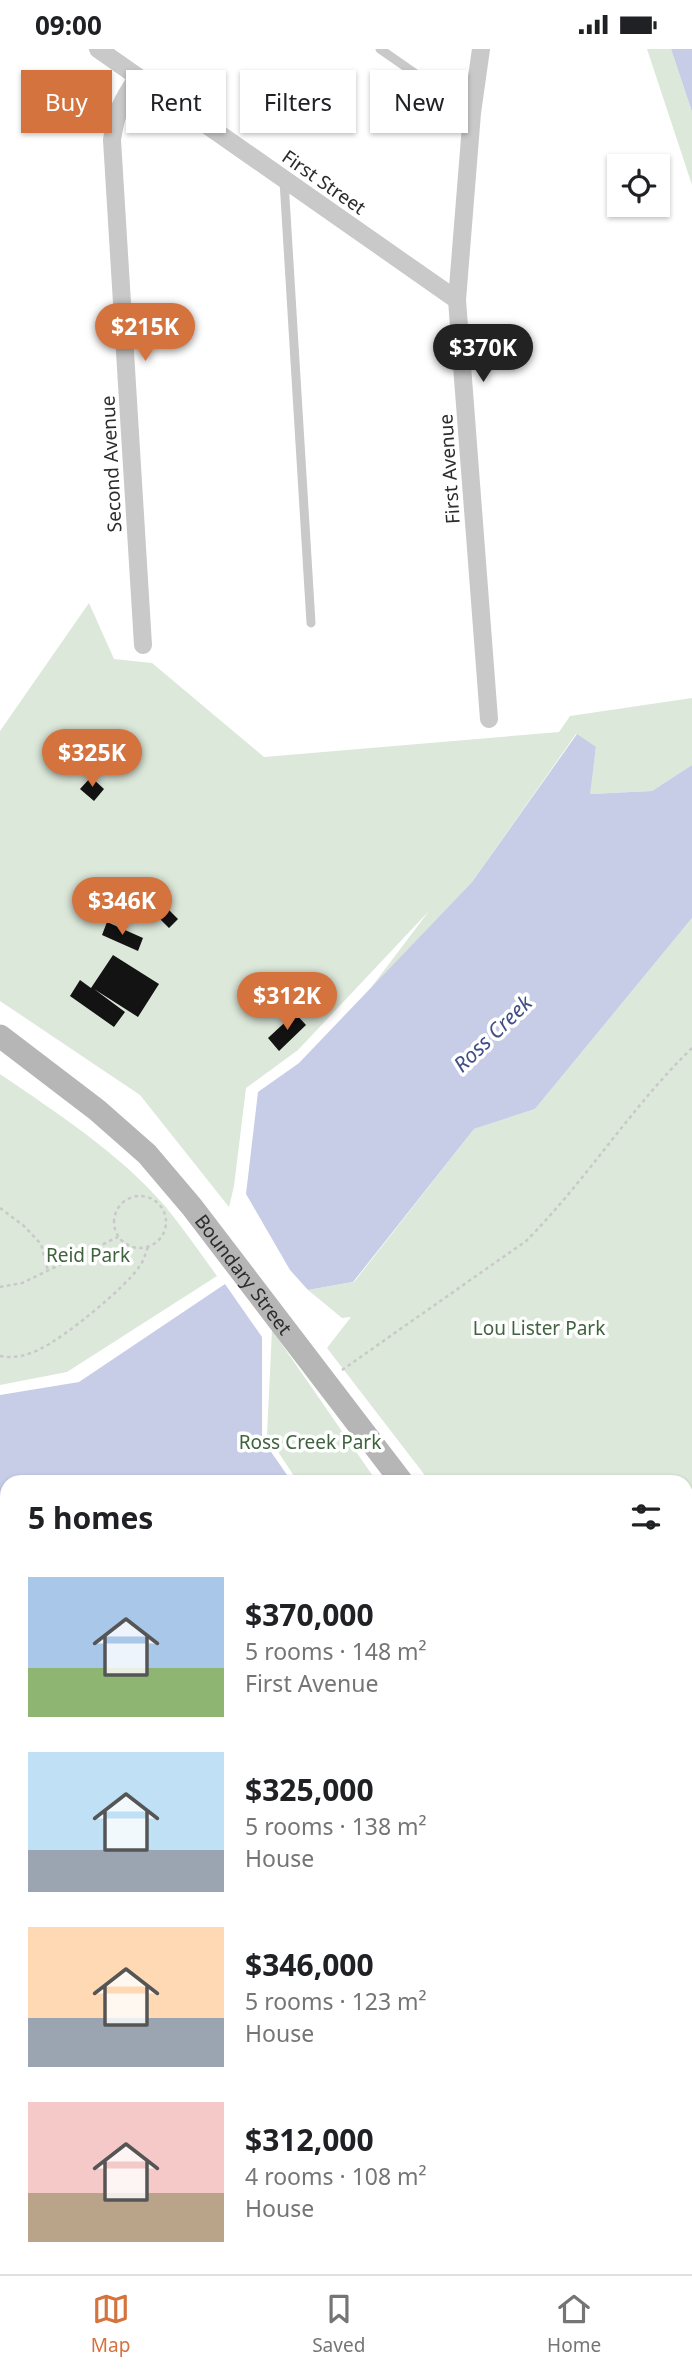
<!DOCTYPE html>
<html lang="en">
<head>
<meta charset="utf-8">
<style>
	body { margin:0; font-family:"Noto Sans",sans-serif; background:#f6f6f6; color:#202124; height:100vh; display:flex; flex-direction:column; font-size:26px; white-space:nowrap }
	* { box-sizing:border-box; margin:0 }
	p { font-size:23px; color:#757577 }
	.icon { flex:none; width:38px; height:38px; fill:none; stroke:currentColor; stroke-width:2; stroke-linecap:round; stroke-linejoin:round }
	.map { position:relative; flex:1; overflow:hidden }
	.drawer { position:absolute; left:0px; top:1426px; width:693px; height:800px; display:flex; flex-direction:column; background:#fff; border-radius:21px 21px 0 0; box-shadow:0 2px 5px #0004 }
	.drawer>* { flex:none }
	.top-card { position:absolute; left:21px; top:21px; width:651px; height:63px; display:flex; gap:14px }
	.fabs { position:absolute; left:607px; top:105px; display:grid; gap:14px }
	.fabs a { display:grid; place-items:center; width:63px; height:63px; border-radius:0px; background:#fff; box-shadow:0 2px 5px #0004; font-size:35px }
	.price { position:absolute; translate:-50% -60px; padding:0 16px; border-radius:24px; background:#d4733d; color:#fff; font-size:23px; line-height:46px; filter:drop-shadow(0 2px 4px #0008) }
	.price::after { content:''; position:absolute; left:50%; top:42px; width:21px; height:16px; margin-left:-10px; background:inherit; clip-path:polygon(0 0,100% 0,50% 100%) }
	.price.on { background:#222; color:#fff }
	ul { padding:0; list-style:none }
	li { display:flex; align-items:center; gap:21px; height:175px; padding:0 28px }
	li span { display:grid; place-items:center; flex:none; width:196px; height:140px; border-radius:0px; color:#555 }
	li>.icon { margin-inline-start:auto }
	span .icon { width:84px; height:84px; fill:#fffc; stroke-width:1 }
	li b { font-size:30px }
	h2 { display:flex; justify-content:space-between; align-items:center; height:84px; padding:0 28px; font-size:30px }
	.chip { padding:0 24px; border-radius:0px; background:#fff; box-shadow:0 2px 5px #0004; font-size:24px; line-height:63px }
	.chip.on { background:#d4733d; color:#fff }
	.status { display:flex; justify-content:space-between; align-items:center; height:49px; padding:0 35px; background:#fff; direction:ltr }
	.status svg { height:19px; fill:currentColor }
	.tabs { display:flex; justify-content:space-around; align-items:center; height:98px; border-top:2px solid #e0e0e0; background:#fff; font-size:19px; color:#757577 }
	.tabs a { display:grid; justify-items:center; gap:4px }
	.tabs .on { color:#d4733d }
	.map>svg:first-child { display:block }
	.green { fill:#dce8da }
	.water { fill:#c8cde7 }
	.building { fill:#131313 }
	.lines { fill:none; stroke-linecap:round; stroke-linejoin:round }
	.path { stroke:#c9c9c9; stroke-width:2.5; stroke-dasharray:3.5 3.5; stroke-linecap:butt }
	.lane { stroke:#c9c9c9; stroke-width:9 }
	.street { stroke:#c9c9c9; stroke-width:18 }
	.secondary { stroke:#b6b6b6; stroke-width:23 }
	.primary { stroke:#a4a4a4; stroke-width:26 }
	.labels { text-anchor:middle; stroke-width:7; stroke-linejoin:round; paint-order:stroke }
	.street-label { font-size:19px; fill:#2c2c2c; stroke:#fff }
	.park-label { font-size:19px; fill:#3f633e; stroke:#fff }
	.water-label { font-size:21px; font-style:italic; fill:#424e86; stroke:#fff }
</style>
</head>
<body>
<div class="status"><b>09:00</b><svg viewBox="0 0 49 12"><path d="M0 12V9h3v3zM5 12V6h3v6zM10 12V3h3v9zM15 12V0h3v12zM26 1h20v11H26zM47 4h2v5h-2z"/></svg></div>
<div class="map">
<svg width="692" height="2225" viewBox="0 0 692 2225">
	<rect width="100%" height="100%" fill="#fff"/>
	<!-- green -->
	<path class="green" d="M647,0H671L692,63V136Z
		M89,554L114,610L152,614L264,708L559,683L570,667L692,649V716L652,742L589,745L596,699L576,685L472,833L370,940L429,862L298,1001L246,1039L234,1137L229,1158L140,1046L0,952V682Z
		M692,869V1456L686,1455V1433H430L327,1299L351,1268L342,1269L308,1241L354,1233L474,1080L535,1060Z
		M0,1025C57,1064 119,1104 165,1157C183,1179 200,1204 217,1227L67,1323L0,1336Z
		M272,1281L377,1433H298L267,1386Z
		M7,1471V1662L0,1660V1472Z
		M0,1708L7,1710V1783L0,1791Z
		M686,1862L692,1869V2140L686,2142Z
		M7,1884V1987L0,1992V1887Z
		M692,2167V2202H686V2169Z
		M248,2219H444L425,2225H253Z"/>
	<!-- water -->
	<path class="water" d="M671,0H692V63Z
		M577,685L596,698L590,745L652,742L692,716V869L535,1060L474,1080L353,1233L308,1241L290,1221L246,1145L258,1043L299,1014L472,833Z
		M225,1235L262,1288V1390L292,1433H7V1458L0,1459V1346L79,1333Z"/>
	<!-- building -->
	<path class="building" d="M91,728L104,740L94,752L80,740Z
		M166,858L178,870L169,879L157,867Z
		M107,873L143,889L138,902L102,886Z
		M113,906L159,935L138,968L94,940L125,963L114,978L70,947L80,931L91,939Z
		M295,964L306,976L279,1002L268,989Z
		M686,1486H692V1642H686Z"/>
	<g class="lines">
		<!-- path -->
		<path class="path" d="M114 1173a26 26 0 1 1 52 0a26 26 0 1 1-52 0Z
			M0,1159L24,1177L41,1195L48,1222
			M0,1238L22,1234L118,1188
			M0,1307C15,1310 29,1306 42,1299C66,1287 125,1239 139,1218C144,1212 145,1205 148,1198
			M342,1321L526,1192C586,1132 631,1058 692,999
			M0,1763L7,1759"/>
		<!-- lane -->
		<path class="lane" d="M380,0L472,64
			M284,132L311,574
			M0,1676H7
			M0,1695L7,1696"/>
		<!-- street -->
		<path class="street" d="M98,0L457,251
			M481,0L472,64L457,251L489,670
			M138,28C122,51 116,63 112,91L143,596
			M686,1468H692
			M179,2219L184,2225
			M148,2225L156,2219"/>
		<!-- secondary -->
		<g class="secondary">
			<path id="s1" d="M0,987L97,1061L147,1105L192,1158L402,1433"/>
			<path d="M0,1820L7,1816"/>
			<path d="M0,1862L7,1859"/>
			<path d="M686,2156L692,2154"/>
			<path d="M686,2214L692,2215"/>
			<path d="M467,2225L485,2219"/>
			<path d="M558,2225L592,2219"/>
		</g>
		<!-- primary -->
		<path class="primary" d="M686,1721H692
			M686,1764L692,1765
			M686,1795L692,1803
			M686,1845L692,1853"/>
	</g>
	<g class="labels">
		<!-- street labels -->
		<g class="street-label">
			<text transform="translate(324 133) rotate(35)" y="7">First Street</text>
			<text transform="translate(111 415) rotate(-93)" y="7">Second Avenue</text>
			<text transform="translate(449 420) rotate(-94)" y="7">First Avenue</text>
			<text dy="7" stroke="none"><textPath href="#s1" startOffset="343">Boundary Street</textPath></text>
		</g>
		<!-- park labels -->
		<g class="park-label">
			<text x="88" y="1213">Reid Park</text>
			<text x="539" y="1286">Lou Lister Park</text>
			<text x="310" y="1400">Ross Creek Park</text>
		</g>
		<!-- water labels -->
		<g class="water-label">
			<text transform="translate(493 985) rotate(-44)" y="7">Ross Creek</text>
		</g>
	</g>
</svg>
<div class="fabs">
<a><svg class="icon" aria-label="locate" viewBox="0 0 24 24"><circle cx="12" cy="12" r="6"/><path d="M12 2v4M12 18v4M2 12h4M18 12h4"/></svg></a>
</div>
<b class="price" style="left:145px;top:314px">$215K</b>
<b class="price on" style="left:483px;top:335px">$370K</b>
<b class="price" style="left:92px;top:740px">$325K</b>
<b class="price" style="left:122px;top:888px">$346K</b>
<b class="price" style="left:287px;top:983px">$312K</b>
<div class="top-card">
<a class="chip on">Buy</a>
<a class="chip">Rent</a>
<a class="chip">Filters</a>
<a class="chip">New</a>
</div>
<section class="drawer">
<h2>5 homes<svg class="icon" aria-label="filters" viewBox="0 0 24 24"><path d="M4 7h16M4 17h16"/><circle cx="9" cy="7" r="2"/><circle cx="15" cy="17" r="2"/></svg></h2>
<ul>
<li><span style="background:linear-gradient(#a9c7e8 65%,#8fb573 0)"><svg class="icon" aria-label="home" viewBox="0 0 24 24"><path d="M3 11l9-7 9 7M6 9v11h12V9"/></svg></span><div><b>$370,000</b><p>5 rooms · 148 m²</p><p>First Avenue</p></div></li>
<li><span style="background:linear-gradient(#bfe0f5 70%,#9aa5b1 0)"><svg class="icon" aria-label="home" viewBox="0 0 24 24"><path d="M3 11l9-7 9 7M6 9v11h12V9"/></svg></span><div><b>$325,000</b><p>5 rooms · 138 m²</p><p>House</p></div></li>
<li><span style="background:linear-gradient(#ffd9b3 65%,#9aa5b1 0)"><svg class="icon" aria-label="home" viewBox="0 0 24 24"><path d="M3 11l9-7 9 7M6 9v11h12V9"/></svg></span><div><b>$346,000</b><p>5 rooms · 123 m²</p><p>House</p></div></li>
<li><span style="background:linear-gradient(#f6c9c9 65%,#b9a48a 0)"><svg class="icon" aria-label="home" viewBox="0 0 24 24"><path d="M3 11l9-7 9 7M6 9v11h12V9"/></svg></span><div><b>$312,000</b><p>4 rooms · 108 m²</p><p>House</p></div></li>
</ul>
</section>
</div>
<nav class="tabs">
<a class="on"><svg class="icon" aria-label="map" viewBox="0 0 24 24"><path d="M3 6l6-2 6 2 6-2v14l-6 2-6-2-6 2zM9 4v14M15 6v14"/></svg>Map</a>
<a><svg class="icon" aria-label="saved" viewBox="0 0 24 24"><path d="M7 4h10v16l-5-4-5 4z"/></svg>Saved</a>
<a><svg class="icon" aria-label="home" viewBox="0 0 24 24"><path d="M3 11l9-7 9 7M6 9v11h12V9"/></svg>Home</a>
</nav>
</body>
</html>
